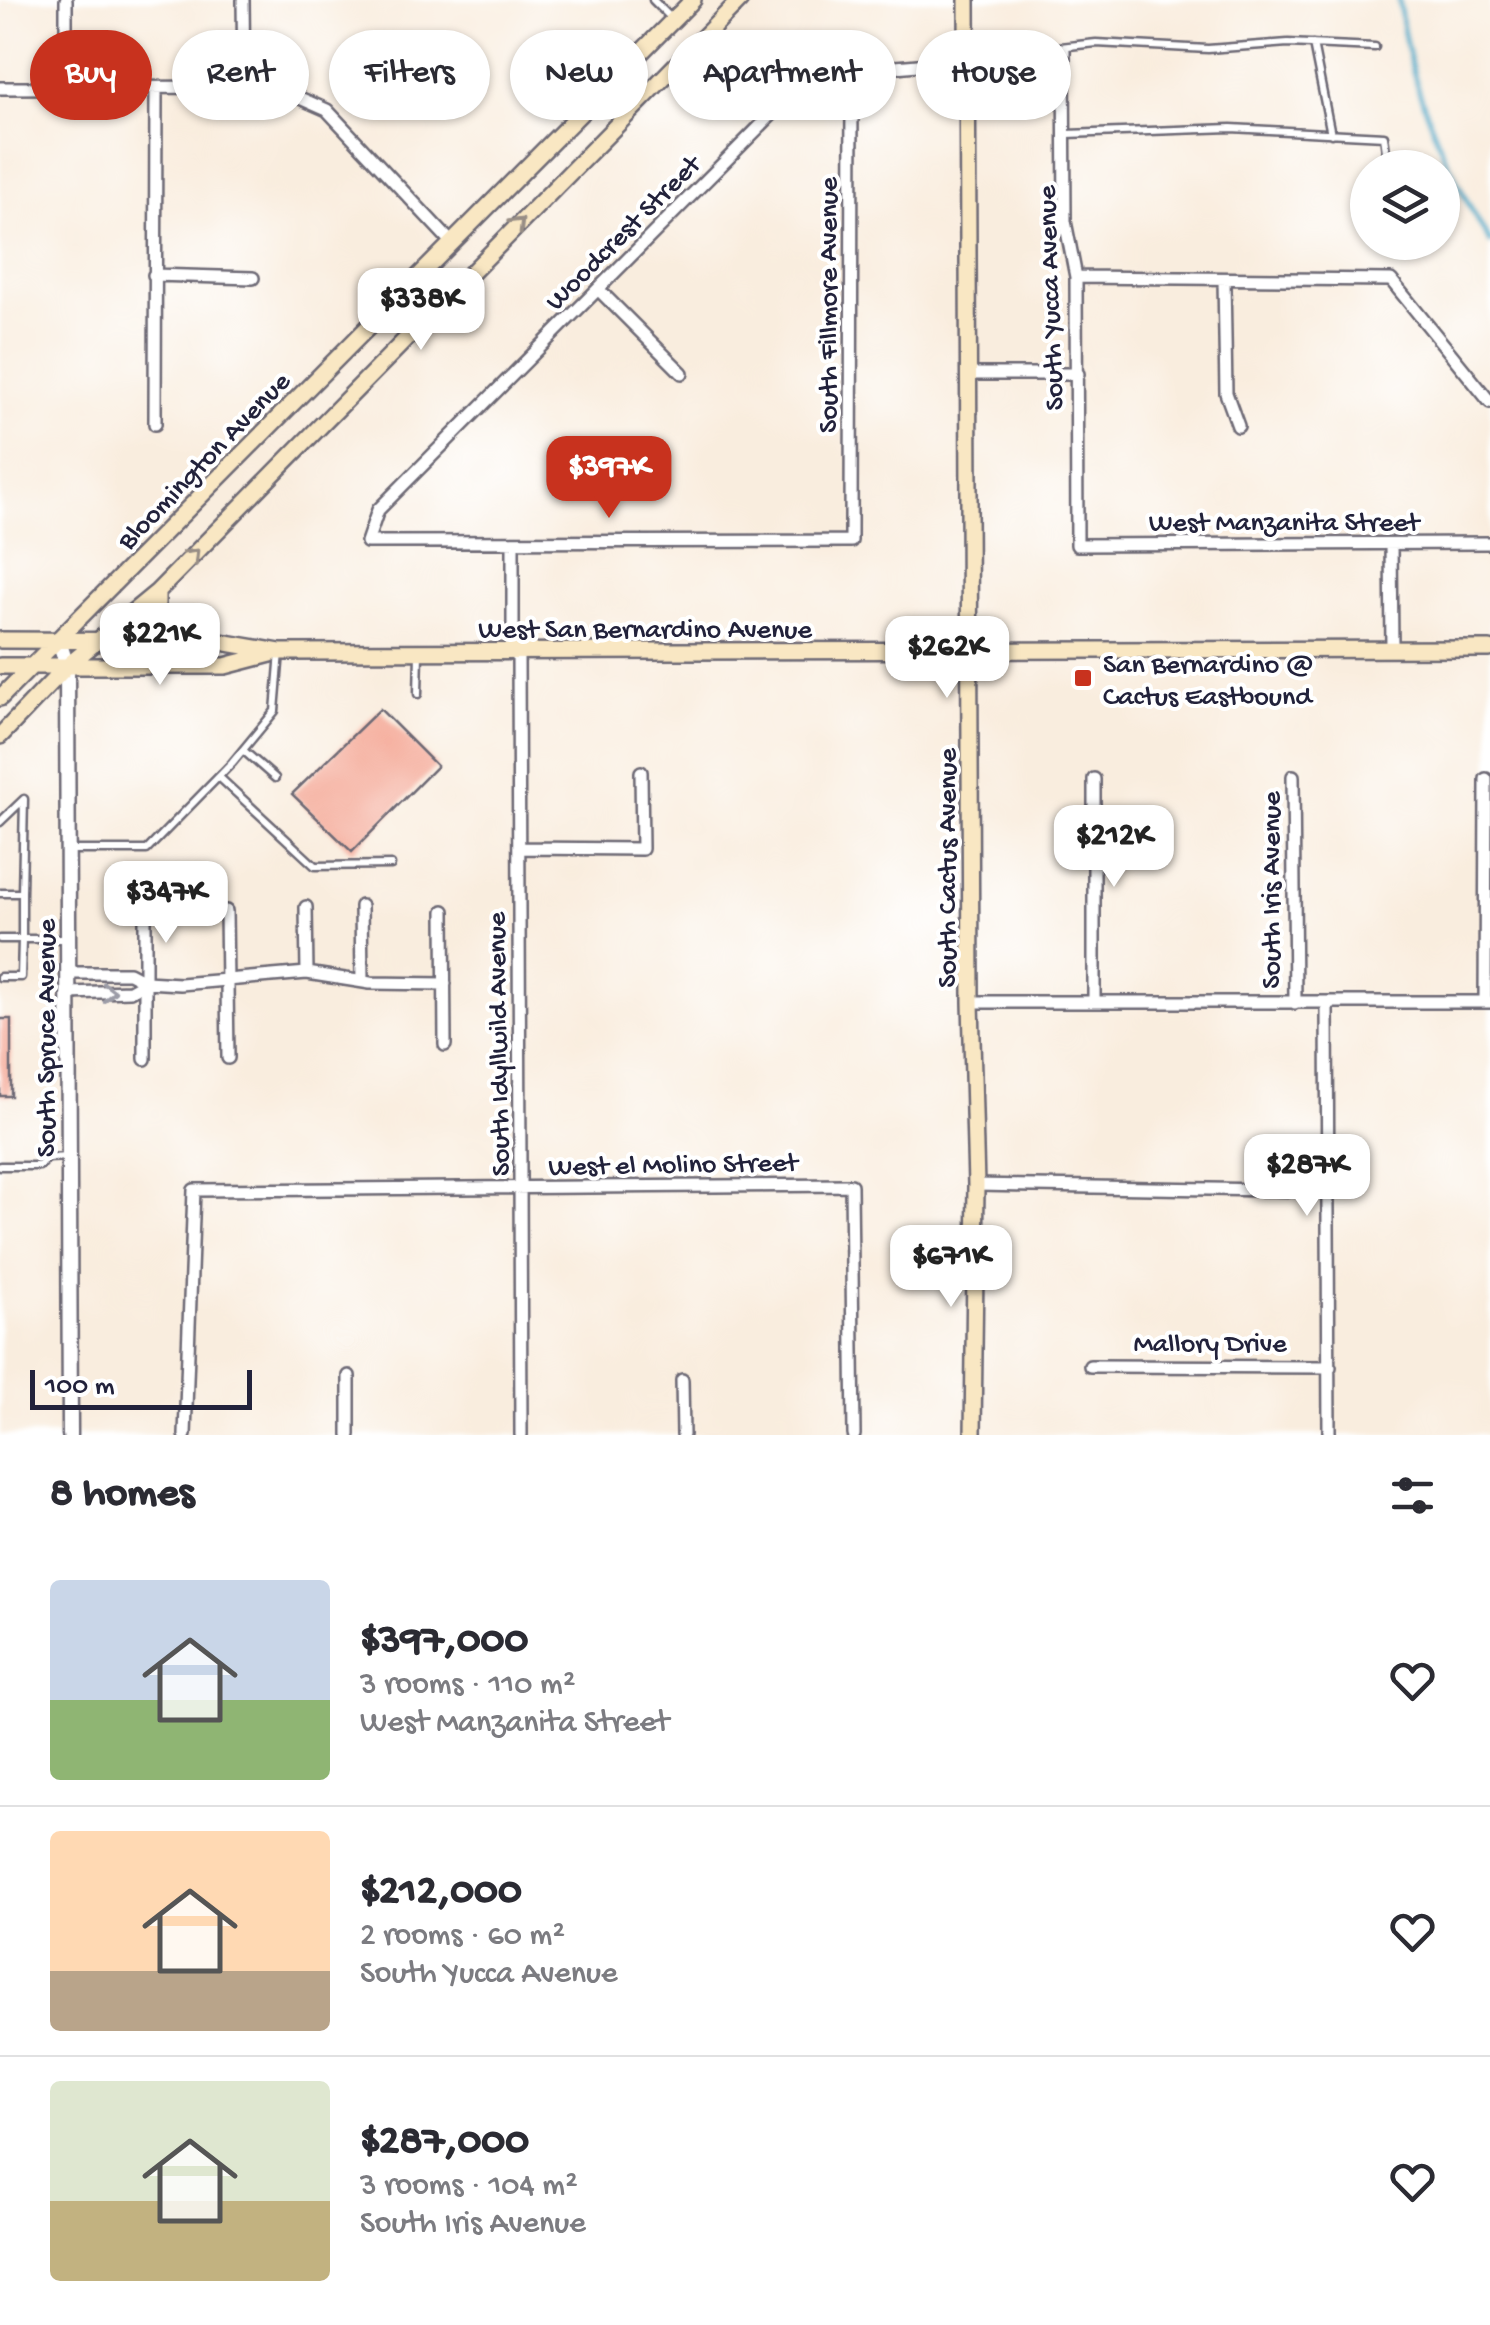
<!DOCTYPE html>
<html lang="en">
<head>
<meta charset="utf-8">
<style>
	body { margin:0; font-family:"Gochi Hand",sans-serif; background:#f7f7f7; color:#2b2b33; height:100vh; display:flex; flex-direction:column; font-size:38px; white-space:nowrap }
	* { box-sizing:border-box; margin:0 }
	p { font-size:32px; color:#7c7c81 }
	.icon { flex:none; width:55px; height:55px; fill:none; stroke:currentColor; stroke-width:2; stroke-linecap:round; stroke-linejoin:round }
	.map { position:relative; height:1435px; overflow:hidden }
	.drawer { display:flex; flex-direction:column; background:#fff; flex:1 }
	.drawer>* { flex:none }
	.guide { position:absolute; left:30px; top:30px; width:1430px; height:90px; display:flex; gap:20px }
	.fabs { position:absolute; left:1350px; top:150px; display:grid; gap:20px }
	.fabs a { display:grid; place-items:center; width:110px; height:110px; border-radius:50%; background:#fff; box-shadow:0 2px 8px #0004; font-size:50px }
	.scale { position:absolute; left:30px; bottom:25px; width:222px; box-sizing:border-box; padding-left:10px; border:5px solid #22223b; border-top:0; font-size:28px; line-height:35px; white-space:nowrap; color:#22223b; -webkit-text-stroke:8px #fff; paint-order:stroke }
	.price { position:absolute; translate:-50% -85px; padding:0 22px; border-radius:20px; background:#fff; color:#222; font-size:32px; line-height:65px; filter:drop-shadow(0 2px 5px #0008) }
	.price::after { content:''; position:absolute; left:50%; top:60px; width:30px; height:22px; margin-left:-15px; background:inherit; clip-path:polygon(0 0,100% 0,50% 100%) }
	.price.active { background:#c8321e; color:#fff }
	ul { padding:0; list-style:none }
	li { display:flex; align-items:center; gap:30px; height:250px; padding:0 50px }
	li+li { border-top:2px solid #e1e1e2 }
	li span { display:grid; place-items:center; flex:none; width:280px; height:200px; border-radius:10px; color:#555 }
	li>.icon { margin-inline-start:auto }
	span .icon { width:120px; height:120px; fill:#fffc; stroke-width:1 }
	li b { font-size:42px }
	h2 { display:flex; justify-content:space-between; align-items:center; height:120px; padding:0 50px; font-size:42px }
	.chip { padding:0 35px; border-radius:45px; background:#fff; box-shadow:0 2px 8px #0004; font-size:35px; line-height:90px }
	.chip.active { background:#c8321e; color:#fff }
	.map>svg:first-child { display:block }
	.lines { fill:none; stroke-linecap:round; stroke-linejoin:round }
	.stream { stroke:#48a9c7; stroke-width:5 }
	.building { fill:#f5ae9d }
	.service-casing { stroke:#6d6974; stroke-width:11 }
	.minor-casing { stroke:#6d6974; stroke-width:16 }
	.tertiary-casing { stroke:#6d6974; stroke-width:19 }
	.secondary-casing { stroke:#6d6974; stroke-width:20 }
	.service { stroke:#fff; stroke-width:6 }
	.minor { stroke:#fff; stroke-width:11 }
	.tertiary { stroke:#fff; stroke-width:14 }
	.secondary { stroke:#f9e7c3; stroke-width:15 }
	.oneway { stroke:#988e86 }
	.oneway2 { stroke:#9c9ca7 }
	.poi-dot { fill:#c8321e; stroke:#fff; stroke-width:4 }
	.labels { text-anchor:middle; stroke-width:8; stroke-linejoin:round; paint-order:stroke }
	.street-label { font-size:28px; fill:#22223b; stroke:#fff }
	.poi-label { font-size:28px; fill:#22223b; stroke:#fff; text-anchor:start }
</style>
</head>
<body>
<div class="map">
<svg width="1490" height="1435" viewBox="0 0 1490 1435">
	<rect width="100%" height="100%" fill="#fff"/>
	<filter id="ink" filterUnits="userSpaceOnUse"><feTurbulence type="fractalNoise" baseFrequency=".01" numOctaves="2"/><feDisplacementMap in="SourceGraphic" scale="20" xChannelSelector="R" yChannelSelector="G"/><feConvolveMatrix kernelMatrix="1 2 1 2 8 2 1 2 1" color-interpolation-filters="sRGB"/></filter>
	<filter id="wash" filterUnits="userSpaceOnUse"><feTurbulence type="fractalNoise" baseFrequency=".0048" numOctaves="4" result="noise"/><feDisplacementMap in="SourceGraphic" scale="40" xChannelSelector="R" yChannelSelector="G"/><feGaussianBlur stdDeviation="2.25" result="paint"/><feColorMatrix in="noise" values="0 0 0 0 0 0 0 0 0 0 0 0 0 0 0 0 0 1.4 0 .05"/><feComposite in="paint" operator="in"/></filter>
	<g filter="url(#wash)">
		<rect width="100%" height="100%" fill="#f9edde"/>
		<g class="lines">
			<!-- stream -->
			<path class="stream" d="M1399,0C1408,86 1447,169 1490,242"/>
		</g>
		<g id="blocks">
			<!-- building -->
			<path class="building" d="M380,709L437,766L352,852L292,794Z
				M0,1019H11V1096H0Z"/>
		</g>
	</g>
	<g filter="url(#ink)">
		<use href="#blocks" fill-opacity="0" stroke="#6d6974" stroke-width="2.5"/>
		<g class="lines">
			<defs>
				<path id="service" d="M653,0L672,19
					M1313,44L1331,134
					M968,57L1096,43L1208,49L1288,43L1375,47
					M1067,134L1231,128L1384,136L1388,168
					M418,694L419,653
					M244,751L275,778
					M219,777L315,866L391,865
					M0,822L24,799L22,893
					M70,850H147L232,763L275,711L280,652
					M0,893H22V939H68
					M0,939H22L21,977H0
					M0,1166H39L47,1158L70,1157"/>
				<path id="minor" d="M243,0L244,87
					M1064,50L1065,221L1076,277L1077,545L1490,543
					M852,68L851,541L367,542L378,510L816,70C868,68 916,68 967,58
					M66,86V0
					M0,88L244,87L286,92L327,110L450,241
					M154,275L253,278
					M1076,277L1391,280L1490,402
					M1224,279L1226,393L1238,426
					M598,289L682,373
					M969,374H1078
					M155,424L156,88
					M1391,544L1392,648
					M513,652V542
					M518,652L521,1435
					M1293,776L1295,1003
					M1094,779V1002
					M519,848L642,849L641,772
					M361,906L362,981
					M306,907L307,973
					M145,910V1059
					M226,911L228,1058
					M444,911L445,1045
					M69,973H129L146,982L180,984L307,973L370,983L445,984
					M69,993L130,991L146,982
					M971,1002H1490
					M1485,1002L1486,779
					M1327,1004L1329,1435
					M976,1185L1327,1191
					M1090,1366L1330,1367
					M349,1376V1435
					M682,1380L683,1435
					M185,1435L194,1190L851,1185L854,1435"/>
				<path id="tertiary" d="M59,641L67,666L70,1435"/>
				<path id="secondary" d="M967,0L971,1002L976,1185L973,1435
					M157,592V620L174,642
					M0,640L215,641L280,652L1490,649
					M0,666H225L271,654
					M0,698L693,0
					M0,736L67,666L157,592L740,0"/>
			</defs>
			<!-- service casing -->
			<use href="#service" class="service-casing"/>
			<!-- minor casing -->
			<use href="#minor" class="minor-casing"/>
			<!-- tertiary casing -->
			<use href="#tertiary" class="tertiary-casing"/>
			<!-- secondary casing -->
			<use href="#secondary" class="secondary-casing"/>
			<!-- service -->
			<use href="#service" class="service"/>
			<!-- minor -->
			<use href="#minor" class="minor"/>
			<!-- tertiary -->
			<use href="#tertiary" class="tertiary"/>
			<!-- secondary -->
			<use href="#secondary" class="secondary"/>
		</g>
		<!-- one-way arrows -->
		<defs><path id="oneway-chevron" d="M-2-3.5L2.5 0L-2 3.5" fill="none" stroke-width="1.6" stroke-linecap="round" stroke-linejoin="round" transform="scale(2.5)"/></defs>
		<g class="oneway">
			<use href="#oneway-chevron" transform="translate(518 224) rotate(-45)"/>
			<use href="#oneway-chevron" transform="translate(193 555) rotate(-46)"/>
		</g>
		<use class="oneway2" href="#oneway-chevron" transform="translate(109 992) rotate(-1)"/>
	</g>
	<!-- markers -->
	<rect class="poi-dot" x="1073" y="668" width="20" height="20" rx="5"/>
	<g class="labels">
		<!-- street labels -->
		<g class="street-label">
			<text transform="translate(621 231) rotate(-45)" y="10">Woodcrest Street</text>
			<text transform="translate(1048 298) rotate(-92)" y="10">South Yucca Avenue</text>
			<text transform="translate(826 305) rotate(-90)" y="10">South Fillmore Avenue</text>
			<text transform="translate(202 459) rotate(-46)" y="10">Bloomington Avenue</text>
			<text x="1284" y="530">West Manzanita Street</text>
			<text x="645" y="637">West San Bernardino Avenue</text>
			<text transform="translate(945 868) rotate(-90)" y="10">South Cactus Avenue</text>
			<text transform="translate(1269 890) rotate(-90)" y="10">South Iris Avenue</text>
			<text transform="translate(44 1038) rotate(-90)" y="10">South Spruce Avenue</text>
			<text transform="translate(496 1044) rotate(-91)" y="10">South Idyllwild Avenue</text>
			<text transform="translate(673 1162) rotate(-1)" y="10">West el Molino Street</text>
			<text x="1210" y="1351">Mallory Drive</text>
		</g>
		<!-- poi labels -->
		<g class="poi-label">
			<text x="1103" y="672">San Bernardino @<tspan x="1103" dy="32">Cactus Eastbound</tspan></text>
		</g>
	</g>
</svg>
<div class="fabs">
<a><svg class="icon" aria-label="layers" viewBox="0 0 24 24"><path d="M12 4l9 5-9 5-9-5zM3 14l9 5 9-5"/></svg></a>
</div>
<div class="scale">100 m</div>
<b class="price" style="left:421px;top:353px">$338K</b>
<b class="price active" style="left:609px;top:521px">$397K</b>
<b class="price" style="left:160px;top:688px">$221K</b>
<b class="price" style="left:947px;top:701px">$262K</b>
<b class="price" style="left:1114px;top:890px">$212K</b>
<b class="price" style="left:166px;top:946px">$347K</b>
<b class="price" style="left:1307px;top:1219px">$287K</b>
<b class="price" style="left:951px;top:1310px">$671K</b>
<div class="guide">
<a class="chip active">Buy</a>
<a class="chip">Rent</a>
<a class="chip">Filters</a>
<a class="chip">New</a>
<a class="chip">Apartment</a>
<a class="chip">House</a>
</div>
</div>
<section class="drawer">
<h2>8 homes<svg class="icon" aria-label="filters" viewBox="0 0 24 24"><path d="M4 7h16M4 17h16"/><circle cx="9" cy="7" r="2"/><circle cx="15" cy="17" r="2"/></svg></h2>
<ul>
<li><span style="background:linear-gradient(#c9d6e8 60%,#8fb573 0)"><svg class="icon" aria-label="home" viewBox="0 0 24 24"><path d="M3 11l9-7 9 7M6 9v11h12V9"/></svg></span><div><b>$397,000</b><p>3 rooms · 110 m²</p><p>West Manzanita Street</p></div><svg class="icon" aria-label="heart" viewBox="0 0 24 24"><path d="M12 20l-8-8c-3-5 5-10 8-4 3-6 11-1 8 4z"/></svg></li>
<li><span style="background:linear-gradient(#ffd9b3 70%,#b9a48a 0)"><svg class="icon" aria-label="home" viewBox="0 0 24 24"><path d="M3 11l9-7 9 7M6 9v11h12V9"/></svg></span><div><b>$212,000</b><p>2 rooms · 60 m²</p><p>South Yucca Avenue</p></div><svg class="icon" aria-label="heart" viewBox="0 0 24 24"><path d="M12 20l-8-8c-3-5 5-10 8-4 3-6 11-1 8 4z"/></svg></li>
<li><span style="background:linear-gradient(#dfe7d0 60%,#c2b280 0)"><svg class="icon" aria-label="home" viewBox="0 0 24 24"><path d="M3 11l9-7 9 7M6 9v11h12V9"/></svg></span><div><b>$287,000</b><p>3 rooms · 104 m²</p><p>South Iris Avenue</p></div><svg class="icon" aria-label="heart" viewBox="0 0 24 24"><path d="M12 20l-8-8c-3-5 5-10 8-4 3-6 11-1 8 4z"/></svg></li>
</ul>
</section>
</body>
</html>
